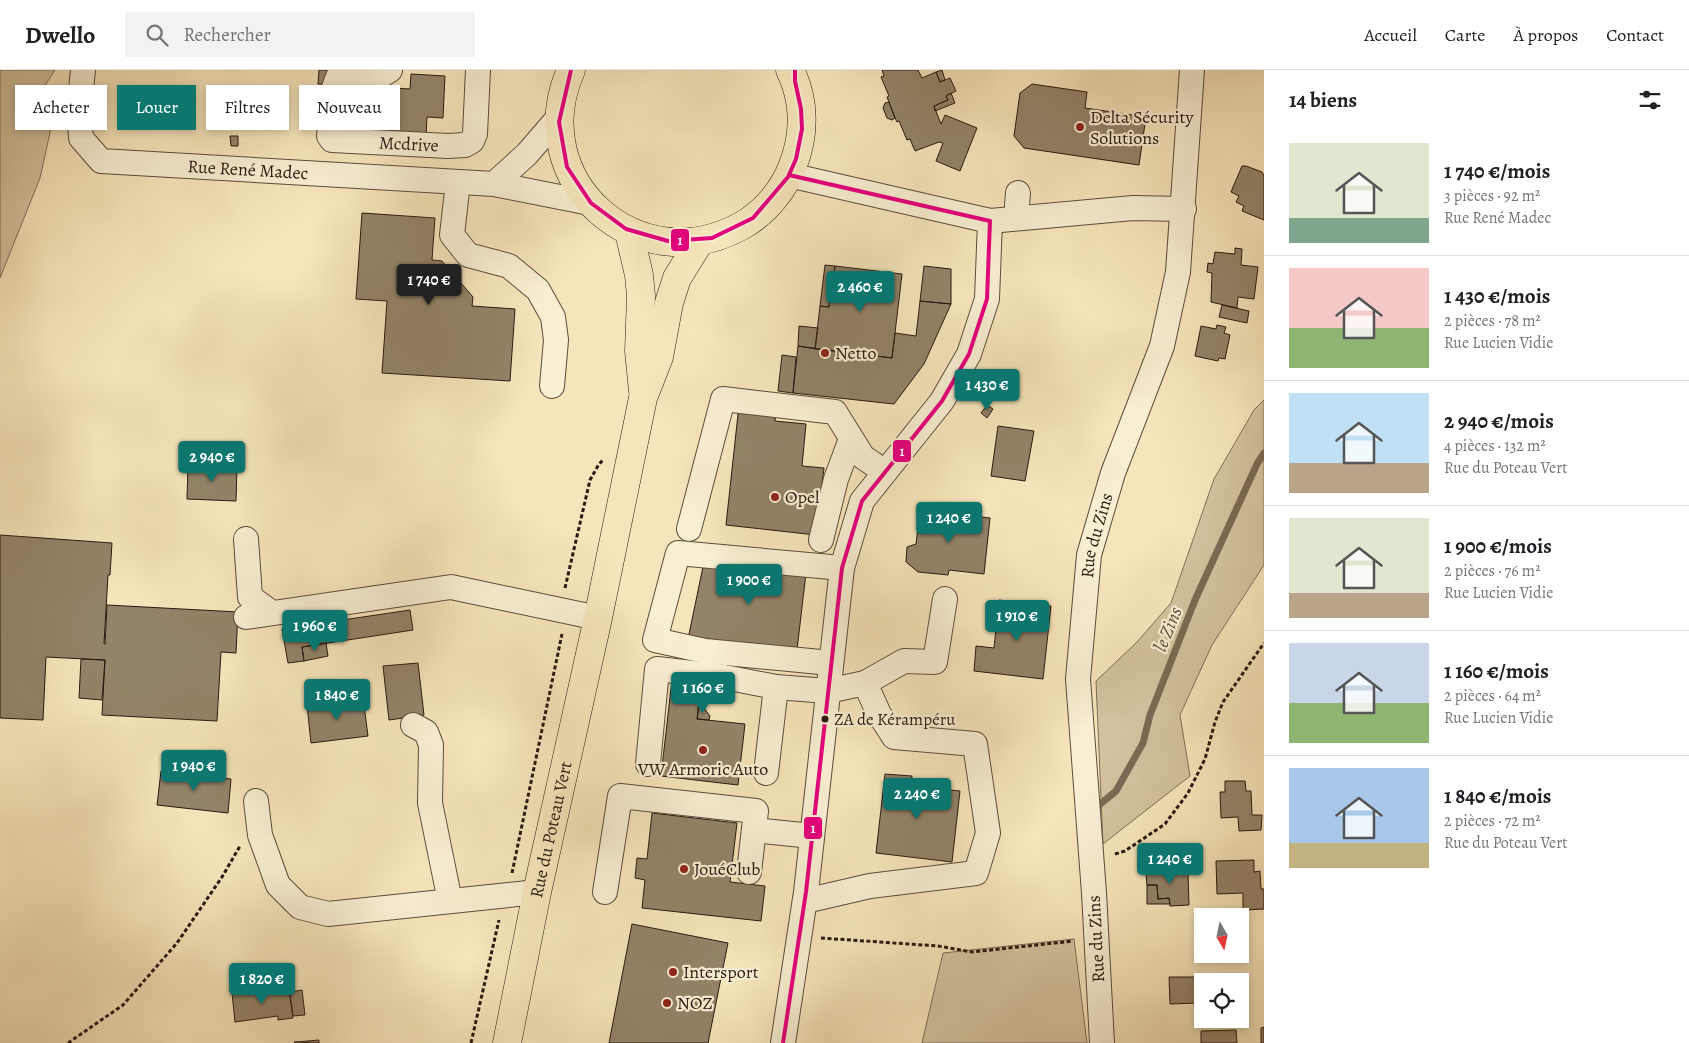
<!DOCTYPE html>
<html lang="fr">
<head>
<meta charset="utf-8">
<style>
	body { margin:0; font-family:Alegreya,serif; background:#f2f2f2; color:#202124; height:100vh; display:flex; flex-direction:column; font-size:19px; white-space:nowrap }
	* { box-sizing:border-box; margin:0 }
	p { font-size:16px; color:#757577 }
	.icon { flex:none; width:28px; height:28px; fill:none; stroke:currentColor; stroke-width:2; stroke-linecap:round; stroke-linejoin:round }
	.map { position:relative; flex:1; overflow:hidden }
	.sheet { display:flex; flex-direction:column; background:#fff; width:425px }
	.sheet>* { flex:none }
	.banner { position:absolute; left:15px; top:15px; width:475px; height:45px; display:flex; gap:10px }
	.needle { width:32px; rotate:171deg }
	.controls { position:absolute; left:1194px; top:838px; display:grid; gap:10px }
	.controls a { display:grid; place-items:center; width:55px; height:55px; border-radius:0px; background:#fff; box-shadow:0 2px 8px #0003; font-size:25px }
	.price { position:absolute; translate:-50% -42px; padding:0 11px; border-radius:5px; background:#0f766e; color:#fff; font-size:16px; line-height:32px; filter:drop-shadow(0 1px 2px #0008) }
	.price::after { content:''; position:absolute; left:50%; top:30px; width:15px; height:11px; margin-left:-8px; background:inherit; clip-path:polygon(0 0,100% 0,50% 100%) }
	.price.active { background:#222; color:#fff }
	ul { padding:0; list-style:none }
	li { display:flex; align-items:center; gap:15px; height:125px; padding:0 25px }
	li+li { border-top:1px solid #e0e0e0 }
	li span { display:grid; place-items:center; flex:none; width:140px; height:100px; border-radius:0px; color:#555 }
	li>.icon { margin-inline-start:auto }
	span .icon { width:60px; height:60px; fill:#fffc; stroke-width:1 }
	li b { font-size:21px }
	h2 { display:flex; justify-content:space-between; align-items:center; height:60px; padding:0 25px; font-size:21px }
	.tag { padding:0 18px; border-radius:0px; background:#fff; box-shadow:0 2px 8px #0003; font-size:18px; line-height:45px }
	.tag.active { background:#0f766e; color:#fff }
	header { display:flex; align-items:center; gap:30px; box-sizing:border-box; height:70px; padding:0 25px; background:#fff; border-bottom:1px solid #e0e0e0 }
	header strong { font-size:24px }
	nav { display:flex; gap:28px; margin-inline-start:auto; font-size:18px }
	.search { width:350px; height:45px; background:#f2f2f2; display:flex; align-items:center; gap:12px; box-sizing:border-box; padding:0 18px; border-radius:0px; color:#757577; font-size:19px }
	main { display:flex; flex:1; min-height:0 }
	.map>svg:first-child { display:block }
	.green { fill:#d2c29d; stroke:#7e6e56 }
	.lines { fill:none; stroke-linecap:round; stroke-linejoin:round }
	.stream { stroke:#7a6a53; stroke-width:7 }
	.building { fill:#938368; stroke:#29190f }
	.minor-casing { stroke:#5c4c3a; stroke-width:26 }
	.major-casing { stroke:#29190f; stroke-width:29 }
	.path { stroke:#29190f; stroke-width:3; stroke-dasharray:4 2.5; stroke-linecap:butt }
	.minor { stroke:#f8eed2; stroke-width:24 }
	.major { stroke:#f5e5ba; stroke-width:28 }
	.bus-1-casing { stroke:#f8eed2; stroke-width:8 }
	.bus-1 { stroke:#e5007d; stroke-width:4 }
	.poi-dot { fill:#8f2418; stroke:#f8eed2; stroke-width:2 }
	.bus-dot { fill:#29190f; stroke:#f8eed2; stroke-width:2 }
	.labels { text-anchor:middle; stroke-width:4.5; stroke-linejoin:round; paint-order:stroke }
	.bus-label { font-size:17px; fill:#29190f; stroke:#f8eed2; text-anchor:start }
	.poi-label { font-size:18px; fill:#29190f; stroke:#f8eed2; text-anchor:start }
	.street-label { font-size:18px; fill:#29190f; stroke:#f8eed2 }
	.water-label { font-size:19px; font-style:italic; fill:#5f4f3c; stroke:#f8eed2 }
	.line-badge { stroke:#f8eed2; stroke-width:2 }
	.badge-label { font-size:14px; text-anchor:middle; font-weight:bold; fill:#fff }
</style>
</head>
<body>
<header>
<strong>Dwello</strong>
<div class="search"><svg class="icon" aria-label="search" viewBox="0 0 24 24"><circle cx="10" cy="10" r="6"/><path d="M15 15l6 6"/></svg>Rechercher</div>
<nav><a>Accueil</a><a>Carte</a><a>À propos</a><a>Contact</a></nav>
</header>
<main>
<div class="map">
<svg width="1264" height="973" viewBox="0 0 1264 973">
	<rect width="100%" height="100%" fill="#f5e5ba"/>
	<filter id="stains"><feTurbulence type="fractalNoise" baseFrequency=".004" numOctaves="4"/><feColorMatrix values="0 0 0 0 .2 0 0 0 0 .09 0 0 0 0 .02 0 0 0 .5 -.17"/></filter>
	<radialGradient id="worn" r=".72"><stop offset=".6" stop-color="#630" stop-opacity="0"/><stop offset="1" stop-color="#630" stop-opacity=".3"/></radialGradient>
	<!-- green -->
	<path class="green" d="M0,0H55L34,32L53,49L40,108L0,208Z
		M1264,330V495L1212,575L1180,645L1190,706L1103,774L1096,611L1137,572L1171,533L1214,409L1254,340Z
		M1074,869L1087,973H922L943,883Z"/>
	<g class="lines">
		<!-- stream -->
		<path class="stream" d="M1093,740L1116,721L1143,673L1150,645L1195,530L1257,394L1264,383"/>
	</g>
	<!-- building -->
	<path class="building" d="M319,0H330L329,15L318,14Z
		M882,0H918L922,8L936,2L940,12L950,8L956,21L946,26L948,30L934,36L941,54L945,45L977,58L960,101L936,91L943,73L939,72L915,81L910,69L907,70L899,51L897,52L895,48L887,27L889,26L881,7L884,6Z
		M942,0L945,10L940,12L936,2Z
		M411,4L445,6L443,48L427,47L426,67L343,59L344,36H339L340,30L344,31L345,18H358V16L410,19Z
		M1032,14L1087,22L1085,38L1146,47L1139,95L1024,78L1014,66L1020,23Z
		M951,23L955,33L935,41L934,36L948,30L946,26Z
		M889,32L895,48L892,50L887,48L883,38L885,33Z
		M230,66H238V76H231Z
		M1242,96H1246L1262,102L1264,106V150L1242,141L1244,136L1236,132L1239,126L1231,122Z
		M362,143L435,148L432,190L442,191L473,227L472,236L515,239L510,311L382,303L387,231L356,229Z
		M1235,178L1242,179L1241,195L1258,197L1254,229L1238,227L1237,238L1211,232L1212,203L1207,202L1208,193L1213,194L1215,182L1235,184Z
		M825,195L835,196L829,237L820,236Z
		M835,196L902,204L892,288L815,279L820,236L829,237Z
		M924,196L951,199V234L920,231Z
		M920,231L951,234L924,294L894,334L793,323L798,276L892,288L895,263L916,266Z
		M1222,235L1249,241L1247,253L1219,247Z
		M1217,255L1226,257L1224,263L1230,265L1225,289L1219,288L1218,291L1195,286L1201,256L1216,259Z
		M799,256L818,258L815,279L798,276Z
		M782,285L796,287L793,323L778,321Z
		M739,335L776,339L775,351L806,354L802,396L824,398L816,465L726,455Z
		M987,335L993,339L987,348L981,343Z
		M998,356L1034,361L1025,411L991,406Z
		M188,395L237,397L236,431L187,429Z
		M920,440L990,448L984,504L949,500L948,505L918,502L906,492L907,477L916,474Z
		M0,465L112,473L110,505H108L104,574H105L107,535L238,542L236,583L221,582L217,651L102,645L105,590L46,587L43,650L0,648Z
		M704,492L806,503L797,580L688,569Z
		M999,530L1051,536L1043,609L974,601L976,576L994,578Z
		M410,540L413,560L302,577L304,591L288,593L282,559Z
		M326,573L328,586L304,591L302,577Z
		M81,589L105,590L102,630L79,628Z
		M418,593L424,645L389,650L383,596Z
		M672,610L701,614L697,649L745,654L738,715L661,706Z
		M363,628L368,666L311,673L307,635Z
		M699,637L704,638L710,646L709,650L697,649Z
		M161,701L231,709L228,743L157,735Z
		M885,704L912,706L911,716L960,721L952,792L876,783Z
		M1225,711H1245L1246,721H1251L1252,745H1262L1261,760L1239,761L1238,747L1221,748L1220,722H1225Z
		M652,743L737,753L730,812L765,816L761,851L642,838L645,810L635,808L637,788L647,789Z
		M1254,790V802L1260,801L1261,819H1264V839L1243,840V823L1217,824L1216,791Z
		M1156,795H1172V804L1188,803L1189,835L1170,836L1169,828L1158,829L1157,815H1147L1146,804H1157Z
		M1147,815H1157L1158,829L1169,828L1170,834H1147Z
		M632,854L728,873L708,973H609Z
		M1232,904H1246L1248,949H1234H1240V911H1233Z
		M1169,907H1199V933L1170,934Z
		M275,918L276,922L289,920L293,948L278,950V946L235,952L232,923Z
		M302,920L305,945L293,946L290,922Z
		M1264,957V973H1261V958Z
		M1236,960L1237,973H1201V961Z
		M319,970V973L294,972H296Z"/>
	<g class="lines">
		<defs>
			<g id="minor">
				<path id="s1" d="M83,0L79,39L81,68L101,91L494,114L590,133"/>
				<path id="s2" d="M390,0L382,5H343L338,7L332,23L329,66L332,70L448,76L465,75L472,71L475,64L478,0"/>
				<path d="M789,105L990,151L1133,138L1184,139"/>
				<path d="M458,112L452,165L468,185L509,196L538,220L553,247L556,270L552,316"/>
				<path d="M494,114L527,84L558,48"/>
				<path d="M1016,148L1018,123"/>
				<path d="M689,459L723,329L835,342L863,387L885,402"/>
				<path d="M246,469L250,527L272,543"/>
				<path d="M821,470L836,409L851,369"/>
				<path d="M246,547L451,517L598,548"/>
				<path d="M831,593L705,581L655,570L678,483L842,498"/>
				<path d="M865,613L904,591L935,592L945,529"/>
				<path d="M413,655L426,662L431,675L430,733L450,831"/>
				<path d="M648,694L657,599L719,606L776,617"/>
				<path d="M766,703L776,617L828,621L865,613L879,644L894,667L975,674L988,763L976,803L870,816L805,831"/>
				<path d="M256,731L260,765L278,815L300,837L328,844L537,822"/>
				<path d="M754,760L812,766"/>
				<path d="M605,822L620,726L756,741L749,802"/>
				<path d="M783,973L806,822L842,498L862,431L942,331L969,284L987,229L990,151"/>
				<path id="s3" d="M1102,973L1094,823L1078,609L1089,485L1113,403L1162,276L1178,202L1192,0"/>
			</g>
			<g id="major">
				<path d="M571,0C522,111 639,214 743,155C765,142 784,120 793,95C805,64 805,30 790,0"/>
				<path d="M629,162L639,205L641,226L639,281L643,321"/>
				<path id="s4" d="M507,973L537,822L598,548L643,328L659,287L669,233L677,208L700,171"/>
			</g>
		</defs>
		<!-- minor casing -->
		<use href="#minor" class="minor-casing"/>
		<!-- major casing -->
		<use href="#major" class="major-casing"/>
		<!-- path -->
		<path class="path" d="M565,518L590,410L599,394L604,389
			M1115,784L1125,781L1165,754L1188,723L1205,689L1215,652L1223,632L1264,573
			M512,803L562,564
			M821,868L938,876L972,882L1073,871
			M68,973L123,935L177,873L222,807L240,776
			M471,973L499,850"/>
		<!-- minor -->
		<use href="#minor" class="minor"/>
		<!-- major -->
		<use href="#major" class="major"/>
		<defs>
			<path id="bus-1" d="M571,0L559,52L567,97L591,133L626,159L668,171L712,168L753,148L788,107L796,89L802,59L801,39L795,11V0
				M789,105L990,151
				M783,973L806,822L842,498L862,431L942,331L969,284L987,229L990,151"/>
		</defs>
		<!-- bus-1 casing -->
		<use href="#bus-1" class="bus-1-casing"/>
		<!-- bus-1 -->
		<use href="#bus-1" class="bus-1"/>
	</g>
	<!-- markers -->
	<g class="poi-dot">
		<circle cx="1080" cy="57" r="5"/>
		<circle cx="825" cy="283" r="5"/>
		<circle cx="775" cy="427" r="5"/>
		<circle cx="703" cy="680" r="5"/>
		<circle cx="684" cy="799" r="5"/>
		<circle cx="673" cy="902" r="5"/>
		<circle cx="667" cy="933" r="5"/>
	</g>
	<circle class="bus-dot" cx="825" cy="649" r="4.5"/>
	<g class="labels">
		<!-- bus labels -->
		<g class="bus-label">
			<text x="834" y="655">ZA de Kérampéru</text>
		</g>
		<!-- poi labels -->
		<g class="poi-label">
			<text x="1090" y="53">Delta Sécurity<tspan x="1090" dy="21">Solutions</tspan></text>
			<text x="835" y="289">Netto</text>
			<text x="785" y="433">Opel</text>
			<text x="703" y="705" text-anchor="middle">VW Armoric Auto</text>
			<text x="694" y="805">JouéClub</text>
			<text x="683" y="908">Intersport</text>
			<text x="677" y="939">NOZ</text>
		</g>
		<!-- street labels -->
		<g class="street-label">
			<text dy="6" stroke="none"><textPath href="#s2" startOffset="196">Mcdrive</textPath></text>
			<text dy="6" stroke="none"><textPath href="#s1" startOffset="246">Rue René Madec</textPath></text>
			<text dy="6" stroke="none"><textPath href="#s3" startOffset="510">Rue du Zins</textPath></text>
			<text dy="6" stroke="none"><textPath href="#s4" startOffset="218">Rue du Poteau Vert</textPath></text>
			<text transform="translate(1096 869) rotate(-93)" y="6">Rue du Zins</text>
		</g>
		<!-- water labels -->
		<g class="water-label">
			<text transform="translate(1167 559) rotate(-68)" y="7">le Zins</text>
		</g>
	</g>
	<g class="line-badge">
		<rect x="670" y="158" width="20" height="24" rx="5" fill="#e5007d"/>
		<rect x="892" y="369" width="20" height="24" rx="5" fill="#e5007d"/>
		<rect x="803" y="746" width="20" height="24" rx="5" fill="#e5007d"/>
	</g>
	<g class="badge-label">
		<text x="680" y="175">1</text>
		<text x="902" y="386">1</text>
		<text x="813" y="763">1</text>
	</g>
	<rect width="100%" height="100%" filter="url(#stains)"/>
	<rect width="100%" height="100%" fill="url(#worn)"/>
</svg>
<div class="controls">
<a><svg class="needle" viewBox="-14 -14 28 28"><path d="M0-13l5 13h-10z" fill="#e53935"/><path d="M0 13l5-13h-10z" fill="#757577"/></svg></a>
<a><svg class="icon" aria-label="locate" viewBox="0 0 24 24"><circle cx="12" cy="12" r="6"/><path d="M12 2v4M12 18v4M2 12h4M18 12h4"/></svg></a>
</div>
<b class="price active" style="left:429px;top:236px">1 740 €</b>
<b class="price" style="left:860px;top:243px">2 460 €</b>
<b class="price" style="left:987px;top:341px">1 430 €</b>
<b class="price" style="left:212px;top:413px">2 940 €</b>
<b class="price" style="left:949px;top:474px">1 240 €</b>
<b class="price" style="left:749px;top:536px">1 900 €</b>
<b class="price" style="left:1017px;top:572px">1 910 €</b>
<b class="price" style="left:315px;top:582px">1 960 €</b>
<b class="price" style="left:703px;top:644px">1 160 €</b>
<b class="price" style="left:337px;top:651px">1 840 €</b>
<b class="price" style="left:194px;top:722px">1 940 €</b>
<b class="price" style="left:917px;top:750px">2 240 €</b>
<b class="price" style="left:1170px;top:815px">1 240 €</b>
<b class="price" style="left:262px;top:935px">1 820 €</b>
<div class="banner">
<a class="tag">Acheter</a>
<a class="tag active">Louer</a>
<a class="tag">Filtres</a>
<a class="tag">Nouveau</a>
</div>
</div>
<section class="sheet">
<h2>14 biens<svg class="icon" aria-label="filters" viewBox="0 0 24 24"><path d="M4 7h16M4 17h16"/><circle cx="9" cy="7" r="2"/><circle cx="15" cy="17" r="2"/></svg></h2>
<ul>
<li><span style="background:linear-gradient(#dfe7d0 75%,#7fa58c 0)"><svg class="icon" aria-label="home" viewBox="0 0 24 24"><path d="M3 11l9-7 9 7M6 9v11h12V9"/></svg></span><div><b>1 740 €/mois</b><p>3 pièces · 92 m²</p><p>Rue René Madec</p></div></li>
<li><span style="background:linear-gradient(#f6c9c9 60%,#8fb573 0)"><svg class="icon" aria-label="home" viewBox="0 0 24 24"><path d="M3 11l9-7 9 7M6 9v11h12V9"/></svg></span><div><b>1 430 €/mois</b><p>2 pièces · 78 m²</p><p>Rue Lucien Vidie</p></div></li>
<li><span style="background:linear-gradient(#bfe0f5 70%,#b9a48a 0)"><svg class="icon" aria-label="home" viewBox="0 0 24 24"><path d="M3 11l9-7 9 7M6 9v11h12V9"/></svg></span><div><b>2 940 €/mois</b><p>4 pièces · 132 m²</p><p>Rue du Poteau Vert</p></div></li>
<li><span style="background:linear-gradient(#dfe7d0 75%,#b9a48a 0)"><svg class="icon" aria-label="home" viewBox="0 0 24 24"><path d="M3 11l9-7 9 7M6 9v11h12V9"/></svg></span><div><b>1 900 €/mois</b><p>2 pièces · 76 m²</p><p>Rue Lucien Vidie</p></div></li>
<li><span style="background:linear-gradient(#c9d6e8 60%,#8fb573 0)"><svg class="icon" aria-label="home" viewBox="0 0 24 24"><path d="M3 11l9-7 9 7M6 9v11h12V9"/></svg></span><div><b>1 160 €/mois</b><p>2 pièces · 64 m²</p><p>Rue Lucien Vidie</p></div></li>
<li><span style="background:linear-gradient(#a9c7e8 75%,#c2b280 0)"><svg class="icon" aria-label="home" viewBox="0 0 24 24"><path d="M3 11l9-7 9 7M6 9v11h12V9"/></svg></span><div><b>1 840 €/mois</b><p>2 pièces · 72 m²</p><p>Rue du Poteau Vert</p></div></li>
</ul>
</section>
</main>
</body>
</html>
